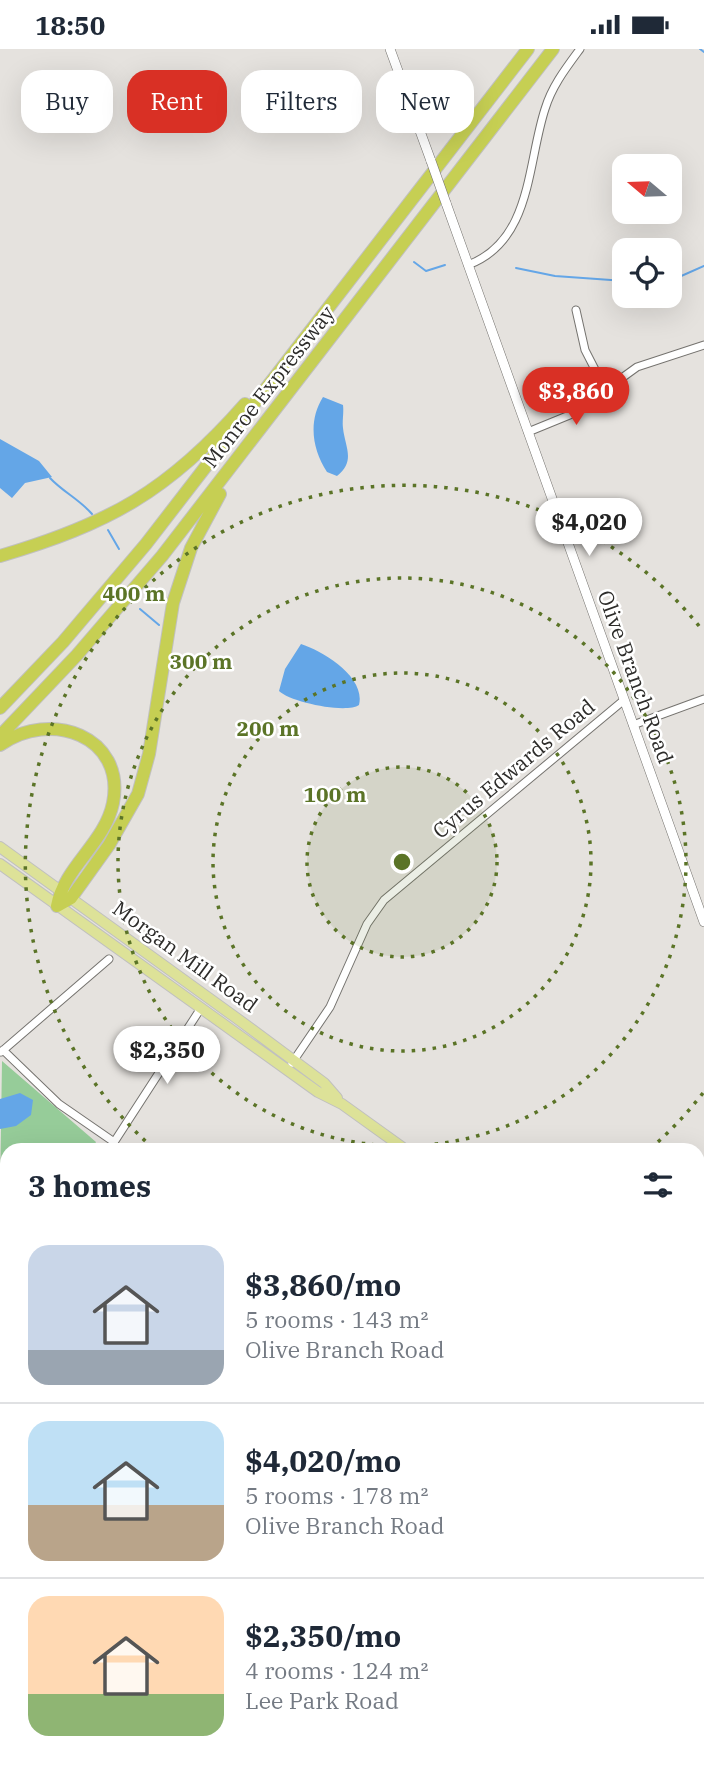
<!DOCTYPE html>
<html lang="en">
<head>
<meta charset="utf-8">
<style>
	body { margin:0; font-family:"IBM Plex Serif",serif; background:#f6f6f7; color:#1f2937; height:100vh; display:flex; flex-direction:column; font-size:26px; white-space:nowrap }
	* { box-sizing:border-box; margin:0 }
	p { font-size:23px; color:#747a83 }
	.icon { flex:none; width:38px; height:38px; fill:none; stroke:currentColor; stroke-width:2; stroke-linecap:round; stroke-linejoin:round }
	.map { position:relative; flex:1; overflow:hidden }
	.details { position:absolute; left:0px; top:1094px; width:705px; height:625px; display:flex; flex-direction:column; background:#fff; border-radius:21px 21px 0 0; box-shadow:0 7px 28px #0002 }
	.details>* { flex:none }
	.banner { position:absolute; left:21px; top:21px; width:663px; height:63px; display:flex; gap:14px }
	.needle { width:46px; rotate:289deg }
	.fabs { position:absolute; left:612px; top:105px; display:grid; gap:14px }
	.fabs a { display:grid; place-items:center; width:70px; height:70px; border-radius:14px; background:#fff; box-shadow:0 7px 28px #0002; font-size:35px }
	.price { position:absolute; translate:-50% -60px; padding:0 16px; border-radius:24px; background:#fff; color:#222; font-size:23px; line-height:46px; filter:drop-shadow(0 2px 4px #0008) }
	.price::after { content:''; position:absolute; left:50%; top:42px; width:21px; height:16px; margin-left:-10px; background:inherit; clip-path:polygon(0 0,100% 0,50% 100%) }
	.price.selected { background:#d93025; color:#fff }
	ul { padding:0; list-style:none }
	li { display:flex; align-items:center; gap:21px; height:175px; padding:0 28px }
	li+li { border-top:2px solid #e0e1e3 }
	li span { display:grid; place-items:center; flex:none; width:196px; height:140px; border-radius:21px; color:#555 }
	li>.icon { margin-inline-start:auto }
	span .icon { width:84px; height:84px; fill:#fffc; stroke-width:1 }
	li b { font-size:30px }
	h2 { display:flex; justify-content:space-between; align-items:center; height:84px; padding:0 28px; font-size:30px }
	.pill { padding:0 24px; border-radius:21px; background:#fff; box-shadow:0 7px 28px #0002; font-size:24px; line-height:63px }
	.pill.selected { background:#d93025; color:#fff }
	.status { display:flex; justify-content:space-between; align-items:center; height:49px; padding:0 35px; background:#fff; direction:ltr }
	.status svg { height:19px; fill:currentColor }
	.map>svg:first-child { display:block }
	.green { fill:#96cc99 }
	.water { fill:#64a6e7 }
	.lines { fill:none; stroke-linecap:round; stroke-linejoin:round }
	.stream { stroke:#64a6e7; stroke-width:2 }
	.minor-casing { stroke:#75736f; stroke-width:9 }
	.tertiary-casing { stroke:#75736f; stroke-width:10 }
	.primary-casing { stroke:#c0c0bf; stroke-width:12 }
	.motorway-casing { stroke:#c0c0bf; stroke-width:14 }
	.minor { stroke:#fff; stroke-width:7 }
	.tertiary { stroke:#fff; stroke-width:9 }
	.primary { stroke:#dde298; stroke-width:10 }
	.motorway { stroke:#c6cf53; stroke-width:12 }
	.tertiary-bridge-casing { stroke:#75736f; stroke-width:10; stroke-linecap:butt }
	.tertiary-bridge { stroke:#fff; stroke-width:9 }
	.ring { fill:none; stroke:#5b7427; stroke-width:3.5; stroke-dasharray:3.5 7 }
	.labels { text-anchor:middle; stroke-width:5; stroke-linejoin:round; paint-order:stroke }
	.street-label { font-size:21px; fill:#2d2c2a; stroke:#fff }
	.centre { fill:#5b7427; stroke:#fff; stroke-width:3.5 }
	.ring-label { font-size:21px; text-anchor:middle; font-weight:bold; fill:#5b7427; stroke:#fff; stroke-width:5; stroke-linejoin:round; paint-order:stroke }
</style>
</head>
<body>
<div class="status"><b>18:50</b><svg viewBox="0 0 49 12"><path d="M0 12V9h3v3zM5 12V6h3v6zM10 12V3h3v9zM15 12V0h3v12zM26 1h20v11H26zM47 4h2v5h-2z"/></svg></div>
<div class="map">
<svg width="704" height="1717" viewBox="0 0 704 1717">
	<rect width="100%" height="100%" fill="#e5e2de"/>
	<!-- green -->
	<path class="green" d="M2,1012L96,1093L92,1101H7V1146L0,1147Z
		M7,1261V1356L0,1353V1268Z"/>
	<!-- water -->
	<path class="water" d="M323,348L343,356C344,364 342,372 343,379C345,398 356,412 337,427L327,423C312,400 308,372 323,348Z
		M0,390L39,412L52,428L25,434L12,449L0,439Z
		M301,595C323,602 366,628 359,656C346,665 290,653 279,642L285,620Z
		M20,1044L33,1051L31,1066L16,1077L0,1080V1050Z"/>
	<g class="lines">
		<!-- stream -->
		<path class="stream" d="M700,0L704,3
			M414,213L426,222L445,216
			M516,219L555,227L625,232
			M670,232L704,217
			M50,429C63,443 79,450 92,465
			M108,481L119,500
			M140,560L159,576
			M0,1392H7
			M0,1582L7,1586
			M105,1712L107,1717
			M492,1712L500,1717
			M668,1717L669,1712"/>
		<defs>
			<path id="minor" d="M468,216C532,192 527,115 545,60C552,37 566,19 580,0
				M576,261L585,301L605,340
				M528,383L572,365L637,318L704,296
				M633,676L704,650
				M3,1001L59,1055L114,1093
				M1,1003L109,910
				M292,1014L330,958L367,875L384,851L624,651
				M109,1101L201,959
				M0,1260L7,1256
				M0,1449L7,1453"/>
			<path id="tertiary" d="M390,0L431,112
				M446,154L704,873
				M698,1342L704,1338
				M155,1717L162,1712"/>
			<path id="primary" d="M0,798L235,968L324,1034L337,1049
				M0,815L318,1043L342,1055L406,1101
				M698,1311L704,1315"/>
			<path id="motorway" d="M0,507C109,475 169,442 245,355
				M0,659L63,593L146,495L528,0
				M0,687L77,606L162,507L553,0
				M0,696C50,660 126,687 113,754C105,794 64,818 57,857
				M57,857L71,849L109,796L138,745L149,705L173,554L191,499L220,445"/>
		</defs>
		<!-- minor casing -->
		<use href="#minor" class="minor-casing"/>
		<!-- tertiary casing -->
		<use href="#tertiary" class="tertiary-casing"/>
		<!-- primary casing -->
		<use href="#primary" class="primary-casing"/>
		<!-- motorway casing -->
		<use href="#motorway" class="motorway-casing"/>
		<!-- minor -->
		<use href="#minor" class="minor"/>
		<!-- tertiary -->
		<use href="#tertiary" class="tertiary"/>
		<!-- primary -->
		<use href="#primary" class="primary"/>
		<!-- motorway -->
		<use href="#motorway" class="motorway"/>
		<defs>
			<path id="tertiary-bridge" d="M431,112L446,154"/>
		</defs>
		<!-- tertiary-bridge casing -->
		<use href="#tertiary-bridge" class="tertiary-bridge-casing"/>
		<!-- tertiary-bridge -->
		<use href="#tertiary-bridge" class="tertiary-bridge"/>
	</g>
	<!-- distance rings -->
	<circle cx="402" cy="813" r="95" fill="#5b7427" fill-opacity=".12"/>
	<g class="ring">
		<circle cx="402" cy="813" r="95"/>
		<circle cx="402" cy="813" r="189"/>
		<circle cx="402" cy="813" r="284"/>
		<path d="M703 1044A379 379 0 0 1 651 1099M153 1099A379 379 0 1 1 703 582"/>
	</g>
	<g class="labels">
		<!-- street labels -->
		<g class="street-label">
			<text transform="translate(269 338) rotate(-52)" y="7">Monroe Expressway</text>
			<text transform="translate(635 628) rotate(70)" y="7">Olive Branch Road</text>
			<text transform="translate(514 720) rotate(-40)" y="7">Cyrus Edwards Road</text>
			<text transform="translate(185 908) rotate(36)" y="7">Morgan Mill Road</text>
		</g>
	</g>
	<circle cx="402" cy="813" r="10" class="centre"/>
	<g class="ring-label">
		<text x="134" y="552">400 m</text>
		<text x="201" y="620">300 m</text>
		<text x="268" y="687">200 m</text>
		<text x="335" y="753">100 m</text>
	</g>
</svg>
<div class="fabs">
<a><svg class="needle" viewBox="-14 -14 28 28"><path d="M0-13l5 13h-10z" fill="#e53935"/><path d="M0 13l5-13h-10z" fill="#747a83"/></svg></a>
<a><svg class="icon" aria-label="locate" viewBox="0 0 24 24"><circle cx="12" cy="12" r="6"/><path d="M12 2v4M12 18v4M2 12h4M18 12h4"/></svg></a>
</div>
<b class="price selected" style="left:576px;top:378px">$3,860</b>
<b class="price" style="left:589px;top:509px">$4,020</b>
<b class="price" style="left:167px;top:1037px">$2,350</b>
<div class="banner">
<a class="pill">Buy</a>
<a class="pill selected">Rent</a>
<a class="pill">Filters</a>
<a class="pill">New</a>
</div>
<section class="details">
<h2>3 homes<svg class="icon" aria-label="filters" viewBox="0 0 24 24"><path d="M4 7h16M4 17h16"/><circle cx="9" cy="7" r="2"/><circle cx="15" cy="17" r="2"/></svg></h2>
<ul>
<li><span style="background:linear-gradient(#c9d6e8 75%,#9aa5b1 0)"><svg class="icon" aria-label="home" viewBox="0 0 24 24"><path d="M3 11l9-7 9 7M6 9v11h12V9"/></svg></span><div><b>$3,860/mo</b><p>5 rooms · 143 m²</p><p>Olive Branch Road</p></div></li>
<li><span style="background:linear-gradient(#bfe0f5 60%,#b9a48a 0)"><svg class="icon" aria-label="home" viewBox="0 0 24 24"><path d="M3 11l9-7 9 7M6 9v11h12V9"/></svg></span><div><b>$4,020/mo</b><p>5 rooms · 178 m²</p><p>Olive Branch Road</p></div></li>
<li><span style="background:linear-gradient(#ffd9b3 70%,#8fb573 0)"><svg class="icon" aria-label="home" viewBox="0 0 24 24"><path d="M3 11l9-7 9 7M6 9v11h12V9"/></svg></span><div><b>$2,350/mo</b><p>4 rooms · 124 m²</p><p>Lee Park Road</p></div></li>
</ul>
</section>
</div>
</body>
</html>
